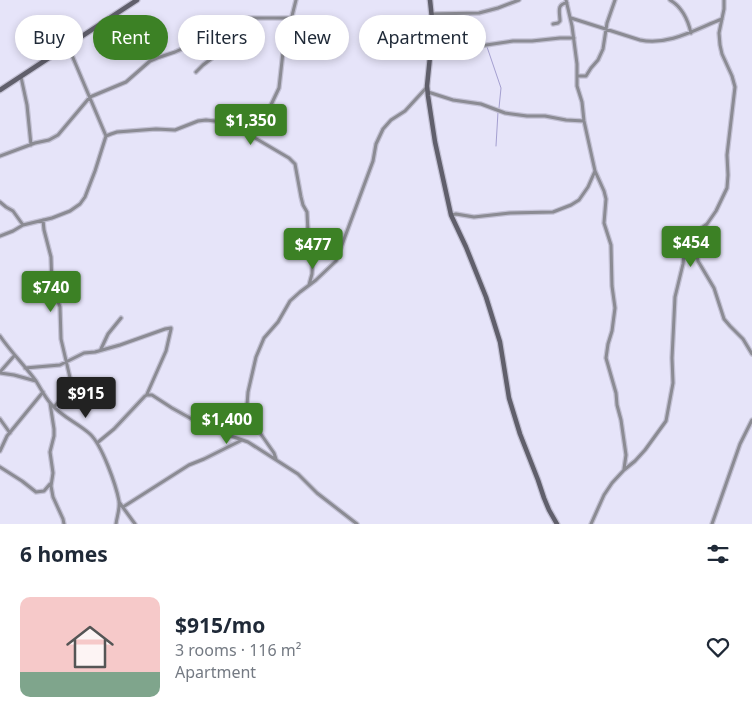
<!DOCTYPE html>
<html lang="en">
<head>
<meta charset="utf-8">
<style>
	body { margin:0; font-family:"Noto Sans",sans-serif; background:#f2f2f3; color:#1f2937; height:100vh; display:flex; flex-direction:column; font-size:19px; white-space:nowrap }
	* { box-sizing:border-box; margin:0 }
	p { font-size:16px; color:#747a83 }
	.icon { flex:none; width:28px; height:28px; fill:none; stroke:currentColor; stroke-width:2; stroke-linecap:round; stroke-linejoin:round }
	.map { position:relative; height:524px; overflow:hidden }
	.sheet { display:flex; flex-direction:column; background:#fff; flex:1 }
	.sheet>* { flex:none }
	.hud { position:absolute; left:15px; top:15px; width:500px; height:45px; display:flex; gap:10px }
	.price { position:absolute; translate:-50% -42px; padding:0 11px; border-radius:5px; background:#3c8125; color:#fff; font-size:16px; line-height:32px; filter:drop-shadow(0 1px 2px #0008) }
	.price::after { content:''; position:absolute; left:50%; top:30px; width:15px; height:11px; margin-left:-8px; background:inherit; clip-path:polygon(0 0,100% 0,50% 100%) }
	.price.current { background:#222; color:#fff }
	ul { padding:0; list-style:none }
	li { display:flex; align-items:center; gap:15px; height:125px; padding:0 20px }
	li+li { border-top:1px solid #e0e1e3 }
	li span { display:grid; place-items:center; flex:none; width:140px; height:100px; border-radius:10px; color:#555 }
	li>.icon { margin-inline-start:auto }
	span .icon { width:60px; height:60px; fill:#fffc; stroke-width:1 }
	li b { font-size:21px }
	h2 { display:flex; justify-content:space-between; align-items:center; height:60px; padding:0 20px; font-size:21px }
	.pill { padding:0 18px; border-radius:22px; background:#fff; box-shadow:0 2px 8px #0003; font-size:18px; line-height:45px }
	.pill.current { background:#3c8125; color:#fff }
	.map>svg:first-child { display:block }
	.lines { fill:none; stroke-linecap:round; stroke-linejoin:round }
	.stream { stroke:#a49fd0; stroke-width:1 }
	.street-casing { stroke:#c3c1d4; stroke-width:5.5 }
	.secondary-casing { stroke:#c3c1d4; stroke-width:7 }
	.street { stroke:#8b8b93; stroke-width:3 }
	.secondary { stroke:#605f6b; stroke-width:4.5 }
</style>
</head>
<body>
<div class="map">
<svg width="752" height="524" viewBox="0 0 752 524">
	<rect width="100%" height="100%" fill="#e6e4f9"/>
	<g class="lines">
		<!-- stream -->
		<path class="stream" d="M482,27L485,41L501,88L499,108
			M496,146L498,112"/>
		<defs>
			<path id="street" d="M296,0L283,52L279,88L270,107L254,129L253,133L255,138L289,158L295,164L301,197L303,205L307,212L308,232L313,252L312,274L309,285
				M566,0L572,26L577,64V86L582,102L584,121L595,171L604,191L606,199L604,223L611,245L612,286L615,308L612,331L608,344L606,358L616,393L617,405L621,420L626,455L624,469
				M670,0C682,7 688,20 691,33
				M432,14L479,13L498,8L519,0
				M571,18L640,40C669,46 696,29 722,19
				M553,24L558,23L560,21C560,13 556,4 567,3
				M431,47L450,49L466,48L513,41H532L560,38H574
				M196,72L203,65L228,46L234,25L247,18H291
				M577,76H586L591,68L598,60L603,49L607,23L615,0
				M21,77L27,105L31,145
				M428,92L453,100L481,104L505,113L527,116H545L566,120L584,121
				M106,136L111,134L117,132L156,129L175,130L198,121L206,120L232,123L253,133
				M0,156L35,143L49,140L58,135L90,97L126,82L150,61L157,58L175,52L234,25
				M0,202L6,207L13,211L23,225
				M451,215L456,214L474,217L510,213L553,212L571,205L579,200L588,187L595,171
				M43,220L44,230L51,257L52,286L60,307L61,339L71,382C69,393 61,399 54,407
				M706,226L696,250L698,261L714,288L724,319L730,326L743,339L752,354
				M0,236L13,231L23,225L52,218L70,211L80,204L85,197L95,171L106,136L68,46
				M0,336C11,352 25,366 36,381C41,389 45,397 51,404C62,417 78,423 90,434C102,445 116,485 119,501C120,509 117,516 116,524
				M101,349L108,334L121,318
				M25,368L60,365L84,353L95,352L120,345L165,329L171,328V329L166,351L147,394
				M0,372L14,356
				M0,373L14,375L36,381
				M50,403L54,429V436L50,452L53,473L51,486L53,497L63,519L64,524
				M0,419L10,433
				M97,443L114,429L145,396L147,395H152L172,408L208,428L248,442L298,474L317,493L357,524
				M0,451L7,436L43,392
				M276,459L274,453L258,430L247,405L248,392L256,357L264,338L278,322L290,301L300,292L316,280L336,261L373,161L376,144L383,129L391,120L405,111L427,87
				M0,467L22,481L36,492L44,491L50,484
				M119,502L135,524
				M123,507L189,465L204,459L242,440
				M591,524L604,495L612,483L624,470L635,461L645,450L666,421L673,383L672,358L675,297L683,264L685,243L687,239L707,224L716,211L727,188L728,175L727,155L735,87L732,76L722,54L720,45L719,33L724,9V0
				M712,524L740,444L752,420"/>
			<path id="secondary" d="M430,0L432,19L431,47L427,86L428,96L435,142L451,215L466,247L486,297L500,342L509,398L520,434L538,480L544,498L549,510L557,524
				M0,90L137,0"/>
		</defs>
		<!-- street casing -->
		<use href="#street" class="street-casing"/>
		<!-- secondary casing -->
		<use href="#secondary" class="secondary-casing"/>
		<!-- street -->
		<use href="#street" class="street"/>
		<!-- secondary -->
		<use href="#secondary" class="secondary"/>
	</g>
</svg>
<b class="price" style="left:251px;top:146px">$1,350</b>
<b class="price" style="left:691px;top:268px">$454</b>
<b class="price" style="left:313px;top:270px">$477</b>
<b class="price" style="left:51px;top:313px">$740</b>
<b class="price current" style="left:86px;top:419px">$915</b>
<b class="price" style="left:227px;top:445px">$1,400</b>
<div class="hud">
<a class="pill">Buy</a>
<a class="pill current">Rent</a>
<a class="pill">Filters</a>
<a class="pill">New</a>
<a class="pill">Apartment</a>
</div>
</div>
<section class="sheet">
<h2>6 homes<svg class="icon" aria-label="filters" viewBox="0 0 24 24"><path d="M4 7h16M4 17h16"/><circle cx="9" cy="7" r="2"/><circle cx="15" cy="17" r="2"/></svg></h2>
<ul>
<li><span style="background:linear-gradient(#f6c9c9 75%,#7fa58c 0)"><svg class="icon" aria-label="home" viewBox="0 0 24 24"><path d="M3 11l9-7 9 7M6 9v11h12V9"/></svg></span><div><b>$915/mo</b><p>3 rooms · 116 m²</p><p>Apartment</p></div><svg class="icon" aria-label="heart" viewBox="0 0 24 24"><path d="M12 20l-8-8c-3-5 5-10 8-4 3-6 11-1 8 4z"/></svg></li>
</ul>
</section>
</body>
</html>
